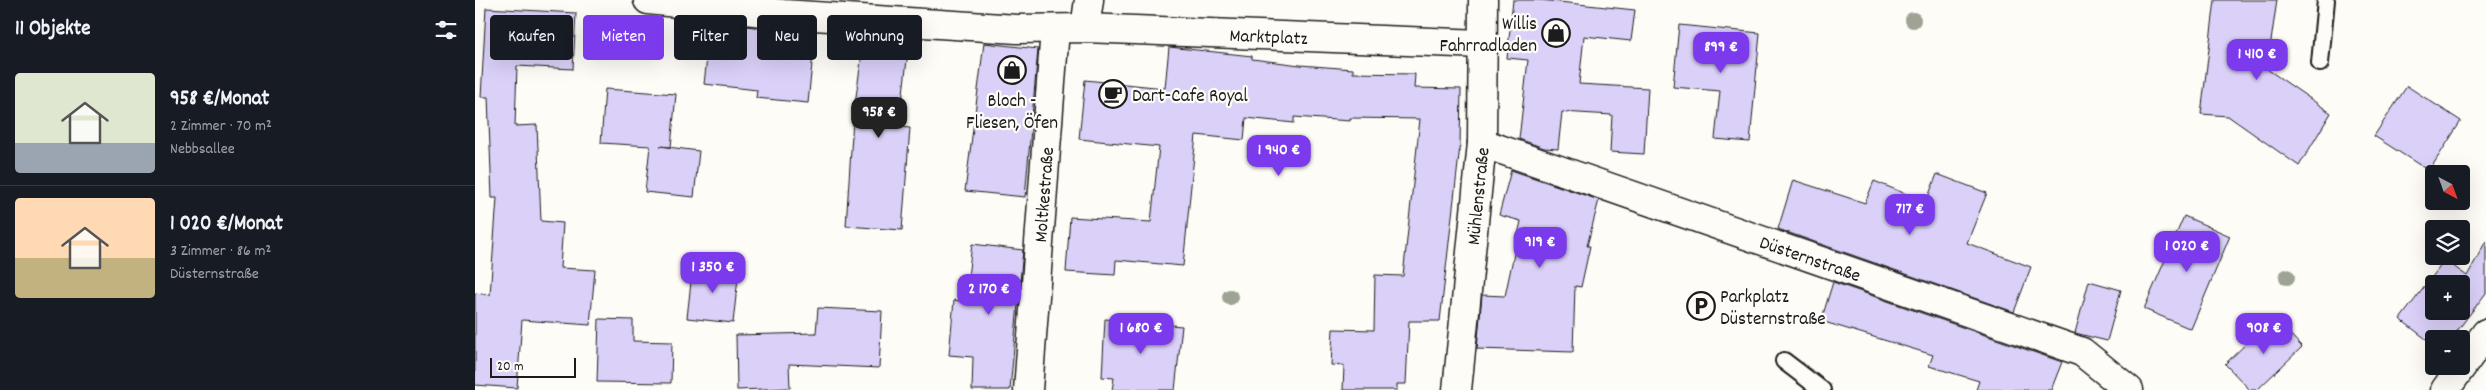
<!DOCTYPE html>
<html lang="de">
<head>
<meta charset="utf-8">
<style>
	body { margin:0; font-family:Dekko,sans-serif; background:#242831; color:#f1f3f6; height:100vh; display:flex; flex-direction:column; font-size:19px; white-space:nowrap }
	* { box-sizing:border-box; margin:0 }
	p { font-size:16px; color:#9ea1a6 }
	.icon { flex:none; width:28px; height:28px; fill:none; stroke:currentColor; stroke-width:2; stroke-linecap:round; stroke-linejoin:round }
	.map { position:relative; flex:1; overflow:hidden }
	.side { display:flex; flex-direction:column; background:#171b24; width:475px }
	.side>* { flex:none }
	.guide { position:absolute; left:15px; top:15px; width:475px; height:45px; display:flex; gap:10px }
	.needle { width:32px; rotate:139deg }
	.buttons { position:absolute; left:1950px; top:165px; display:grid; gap:10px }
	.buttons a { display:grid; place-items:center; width:45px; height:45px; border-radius:5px; background:#171b24; box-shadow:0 5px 20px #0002; font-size:25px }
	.scale { position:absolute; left:15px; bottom:12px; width:86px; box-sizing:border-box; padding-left:5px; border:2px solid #1c1c1c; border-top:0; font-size:14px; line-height:18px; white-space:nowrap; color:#1c1c1c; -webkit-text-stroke:4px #fdfcf7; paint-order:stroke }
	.price { position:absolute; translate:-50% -42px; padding:0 11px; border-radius:10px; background:#7c3aed; color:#fff; font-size:16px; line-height:32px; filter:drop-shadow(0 1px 2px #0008) }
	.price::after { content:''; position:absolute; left:50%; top:30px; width:15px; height:11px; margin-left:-8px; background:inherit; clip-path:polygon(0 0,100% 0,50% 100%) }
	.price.selected { background:#222; color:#fff }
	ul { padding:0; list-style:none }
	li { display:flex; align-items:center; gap:15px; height:125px; padding:0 15px }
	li+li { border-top:1px solid #363941 }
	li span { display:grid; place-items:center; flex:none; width:140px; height:100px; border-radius:5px; color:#555 }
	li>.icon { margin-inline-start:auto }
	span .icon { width:60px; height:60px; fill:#fffc; stroke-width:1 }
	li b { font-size:21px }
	h2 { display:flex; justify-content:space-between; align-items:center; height:60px; padding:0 15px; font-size:21px }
	.tag { padding:0 18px; border-radius:5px; background:#171b24; box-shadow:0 5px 20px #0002; font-size:18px; line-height:45px }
	.tag.selected { background:#7c3aed; color:#fff }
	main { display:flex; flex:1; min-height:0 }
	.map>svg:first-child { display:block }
	.building { fill:#dad0f8; stroke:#1c1c1c; fill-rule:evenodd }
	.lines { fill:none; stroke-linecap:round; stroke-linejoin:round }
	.lane-casing { stroke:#1c1c1c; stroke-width:20 }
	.street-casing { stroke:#1c1c1c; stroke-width:31 }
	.secondary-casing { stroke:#1c1c1c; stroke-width:31 }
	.lane { stroke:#fdfcf7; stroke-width:16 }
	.street { stroke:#fdfcf7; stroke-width:28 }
	.secondary { stroke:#fdfcf7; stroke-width:28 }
	.tree { fill:#9ea394 }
	.labels { text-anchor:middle; stroke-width:4.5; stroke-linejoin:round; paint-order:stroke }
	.poi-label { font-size:19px; fill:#1c1c1c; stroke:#fdfcf7; text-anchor:start }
	.street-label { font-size:19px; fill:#1c1c1c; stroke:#fdfcf7 }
</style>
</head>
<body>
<main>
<section class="side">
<h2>11 Objekte<svg class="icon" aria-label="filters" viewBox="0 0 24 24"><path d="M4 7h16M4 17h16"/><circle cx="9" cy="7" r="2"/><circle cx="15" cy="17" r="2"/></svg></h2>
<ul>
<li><span style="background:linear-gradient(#dfe7d0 70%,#9aa5b1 0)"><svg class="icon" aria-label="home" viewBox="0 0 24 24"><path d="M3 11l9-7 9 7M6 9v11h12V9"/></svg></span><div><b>958 €/Monat</b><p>2 Zimmer · 70 m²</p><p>Nebbsallee</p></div></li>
<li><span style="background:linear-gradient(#ffd9b3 60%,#c2b280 0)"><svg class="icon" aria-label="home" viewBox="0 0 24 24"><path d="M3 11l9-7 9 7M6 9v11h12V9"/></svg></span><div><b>1 020 €/Monat</b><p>3 Zimmer · 86 m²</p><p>Düsternstraße</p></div></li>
</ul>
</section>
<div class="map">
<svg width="2011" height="390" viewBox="0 0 2011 390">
	<rect width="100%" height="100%" fill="#fdfcf7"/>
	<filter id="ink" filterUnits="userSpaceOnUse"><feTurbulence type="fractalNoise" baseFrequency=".02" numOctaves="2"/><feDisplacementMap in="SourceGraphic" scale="10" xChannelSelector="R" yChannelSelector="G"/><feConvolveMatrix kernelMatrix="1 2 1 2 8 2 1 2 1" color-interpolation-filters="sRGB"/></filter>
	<g filter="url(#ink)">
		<!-- building -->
		<path class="building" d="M1038,0H1065L1160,10L1156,41L1109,36L1104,84L1173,88L1169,154L1135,152L1137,115L1087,112L1083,149L1069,148L1044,139L1053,60L1032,58Z
			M1740,0H1802L1792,69L1856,113L1824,166L1753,116L1726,114Z
			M11,8L101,13L98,69L42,66L40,126L62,125L66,221L88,223L85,268L120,270L115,325L47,320L42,388L0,385V293L15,295L22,198H17L13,97H6Z
			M236,22L340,34L333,103L281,98L282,90L229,84Z
			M1204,25L1285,33L1275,142L1240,139L1245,91L1198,87Z
			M389,38L434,43L424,127L435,128L427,230L371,226L378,119Z
			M509,43L563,49L550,197L490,191Z
			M694,47L777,56V59L825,65L878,69V73L940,74L939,88L986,89L985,146L965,321H934L931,384H922V390H868L869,366L856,365L858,329L899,330L900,275L928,276L945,119L875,118V121L819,117V123L771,118L769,140L721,135L708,266L641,260L640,275L591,272L595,217L676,222L684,147L604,139L610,80L690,88Z
			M1932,86L1986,121L1954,171L1899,136Z
			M130,89L201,94L196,147L185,146L224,151L219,197L170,192L175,146L126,143Z
			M1036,170L1124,200L1112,246H1115L1106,287L1100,286L1098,352L1002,349L1007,295L1030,296L1046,221L1024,215Z
			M1462,174L1512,193L1492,243L1556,267L1539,312L1303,229L1318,180L1390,203L1399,181L1451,202Z
			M1709,216L1755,236L1716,329L1669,309Z
			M2011,241V293L1976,339H1951L1925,319L1970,260L1992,276ZM1959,284H1986V311H1959Z
			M497,244L548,250L535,390H497L498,357L474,355L479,300L490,302Z
			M218,264L264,269L258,323L212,318Z
			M1614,281L1646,290L1632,341L1600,333Z
			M1358,282L1587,362L1576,390H1501L1504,381L1454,366L1458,355L1346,321Z
			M343,308L407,311L404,368L314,364L315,388L262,390L261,335L341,333Z
			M1799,317L1827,347L1782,390H1775L1750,364Z
			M124,319L158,320V341L197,342L196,383L122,382Z
			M630,319L707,326L700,390H637L639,378L627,377Z"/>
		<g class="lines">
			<defs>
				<path id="lane" d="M1845,63L1851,0
					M1309,361L1347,390"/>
				<g id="street">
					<path id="s1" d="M173,0L308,14L542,29L610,28L1007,44"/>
					<path d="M610,28L614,0"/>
					<path id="s2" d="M1007,143L1607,352L1654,390"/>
					<path id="s3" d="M553,390L580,29"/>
					<path d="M1970,390L2011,333"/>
				</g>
				<g id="secondary">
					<path id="s4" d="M982,390L1007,143L1008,0"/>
				</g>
			</defs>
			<!-- lane casing -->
			<use href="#lane" class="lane-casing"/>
			<!-- street casing -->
			<use href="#street" class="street-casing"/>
			<!-- secondary casing -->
			<use href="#secondary" class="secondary-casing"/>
			<!-- lane -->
			<use href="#lane" class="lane"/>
			<!-- street -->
			<use href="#street" class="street"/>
			<!-- secondary -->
			<use href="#secondary" class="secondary"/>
		</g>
		<!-- trees -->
		<g class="tree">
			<circle cx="1438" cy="20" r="8"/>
			<circle cx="1812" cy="277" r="8"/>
			<circle cx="755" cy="297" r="8"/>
		</g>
	</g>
	<!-- icons -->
	<defs>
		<symbol id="shop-ring" viewBox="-11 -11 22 22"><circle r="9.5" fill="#fdfcf7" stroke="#1c1c1c" stroke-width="1.5"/><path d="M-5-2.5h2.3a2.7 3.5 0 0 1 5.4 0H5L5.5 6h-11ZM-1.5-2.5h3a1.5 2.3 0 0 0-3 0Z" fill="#1c1c1c"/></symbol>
		<symbol id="cafe-ring" viewBox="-11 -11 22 22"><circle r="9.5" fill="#fdfcf7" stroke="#1c1c1c" stroke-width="1.5"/><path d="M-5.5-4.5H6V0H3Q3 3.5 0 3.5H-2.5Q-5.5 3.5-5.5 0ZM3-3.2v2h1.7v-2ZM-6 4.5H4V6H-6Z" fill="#1c1c1c"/></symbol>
		<symbol id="parking-ring" viewBox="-11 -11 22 22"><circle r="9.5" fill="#fdfcf7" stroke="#1c1c1c" stroke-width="1.5"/><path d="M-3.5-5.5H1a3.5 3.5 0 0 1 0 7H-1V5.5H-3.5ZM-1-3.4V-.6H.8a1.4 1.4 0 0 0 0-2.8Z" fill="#1c1c1c"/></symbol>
	</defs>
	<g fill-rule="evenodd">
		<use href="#shop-ring" x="1065" y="17" width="32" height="32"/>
		<use href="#shop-ring" x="521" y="54" width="32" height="32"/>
		<use href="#cafe-ring" x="622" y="78" width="32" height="32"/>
		<use href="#parking-ring" x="1210" y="290" width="32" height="32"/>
	</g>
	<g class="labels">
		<!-- poi labels -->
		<g class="poi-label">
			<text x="1062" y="29" text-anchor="end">Willis<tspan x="1062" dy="22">Fahrradladen</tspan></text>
			<text x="657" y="101">Dart-Cafe Royal</text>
			<text x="537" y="106" text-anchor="middle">Bloch -<tspan x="537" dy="22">Fliesen, Öfen</tspan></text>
			<text x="1245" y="302">Parkplatz<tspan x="1245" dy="22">Düsternstraße</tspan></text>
		</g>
		<!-- street labels -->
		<g class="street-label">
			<text dy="7" stroke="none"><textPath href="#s1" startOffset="622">Marktplatz</textPath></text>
			<text dy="7" stroke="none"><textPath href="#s3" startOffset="196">Moltkestraße</textPath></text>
			<text dy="7" stroke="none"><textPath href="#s4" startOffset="195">Mühlenstraße</textPath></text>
			<text dy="7" stroke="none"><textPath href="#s2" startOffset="348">Düsternstraße</textPath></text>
		</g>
	</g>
</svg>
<div class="buttons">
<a><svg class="needle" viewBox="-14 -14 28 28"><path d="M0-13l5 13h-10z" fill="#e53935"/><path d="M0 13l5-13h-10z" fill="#9ea1a6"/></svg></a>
<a><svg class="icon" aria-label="layers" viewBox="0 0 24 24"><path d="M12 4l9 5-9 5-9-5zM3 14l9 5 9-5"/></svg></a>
<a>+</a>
<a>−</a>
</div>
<div class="scale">20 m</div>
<b class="price" style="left:1246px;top:74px">899 €</b>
<b class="price" style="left:1782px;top:81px">1 410 €</b>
<b class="price selected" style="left:404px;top:139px">958 €</b>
<b class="price" style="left:804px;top:177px">1 940 €</b>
<b class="price" style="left:1435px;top:236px">717 €</b>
<b class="price" style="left:1065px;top:269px">919 €</b>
<b class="price" style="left:1712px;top:273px">1 020 €</b>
<b class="price" style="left:238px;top:294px">1 350 €</b>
<b class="price" style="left:514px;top:316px">2 170 €</b>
<b class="price" style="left:666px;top:355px">1 680 €</b>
<b class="price" style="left:1789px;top:355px">908 €</b>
<div class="guide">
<a class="tag">Kaufen</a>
<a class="tag selected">Mieten</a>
<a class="tag">Filter</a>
<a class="tag">Neu</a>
<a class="tag">Wohnung</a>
</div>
</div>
</main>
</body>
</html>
